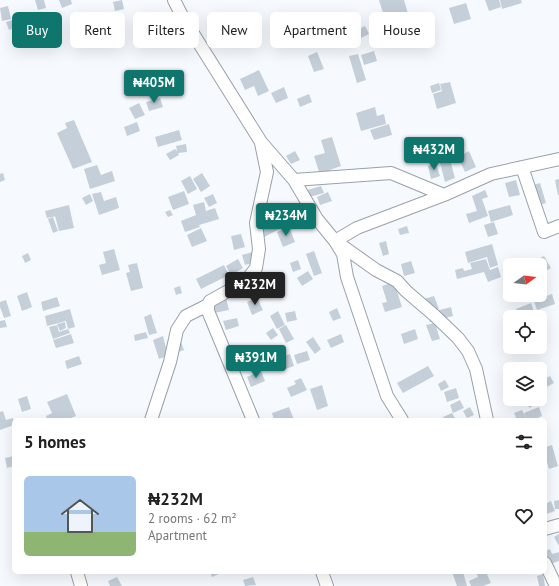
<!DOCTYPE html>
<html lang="en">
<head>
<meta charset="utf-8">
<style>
	body { margin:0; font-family:"PT Sans",sans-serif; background:#f6f6f6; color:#222; height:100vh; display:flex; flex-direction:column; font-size:15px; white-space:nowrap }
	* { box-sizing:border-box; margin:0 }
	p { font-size:13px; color:#767676 }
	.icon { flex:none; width:22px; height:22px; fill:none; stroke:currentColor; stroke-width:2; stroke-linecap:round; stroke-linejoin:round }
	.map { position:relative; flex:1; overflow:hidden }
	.panel { position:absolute; left:12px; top:418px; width:535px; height:156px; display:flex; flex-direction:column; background:#fff; border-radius:6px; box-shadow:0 4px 16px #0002 }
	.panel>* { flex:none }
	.top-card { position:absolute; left:12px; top:12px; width:535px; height:36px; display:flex; gap:8px }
	.needle { width:26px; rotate:75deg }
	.controls { position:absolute; left:503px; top:258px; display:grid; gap:8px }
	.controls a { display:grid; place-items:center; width:44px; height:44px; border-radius:6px; background:#fff; box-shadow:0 4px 16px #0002; font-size:20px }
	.price { position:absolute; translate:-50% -34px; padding:0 9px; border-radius:4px; background:#0f766e; color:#fff; font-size:13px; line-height:26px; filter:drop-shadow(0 1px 2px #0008) }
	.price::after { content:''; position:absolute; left:50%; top:24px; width:12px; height:9px; margin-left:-6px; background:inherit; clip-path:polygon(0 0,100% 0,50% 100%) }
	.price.current { background:#222; color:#fff }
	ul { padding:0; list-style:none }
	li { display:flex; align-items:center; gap:12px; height:100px; padding:0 12px }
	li+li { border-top:1px solid #e0e0e0 }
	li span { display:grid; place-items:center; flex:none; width:112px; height:80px; border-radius:6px; color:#555 }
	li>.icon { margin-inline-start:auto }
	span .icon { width:48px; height:48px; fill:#fffc; stroke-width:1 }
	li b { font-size:17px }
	h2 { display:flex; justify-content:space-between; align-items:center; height:48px; padding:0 12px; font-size:17px }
	.chip { padding:0 14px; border-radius:6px; background:#fff; box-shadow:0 4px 16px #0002; font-size:14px; line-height:36px }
	.chip.current { background:#0f766e; color:#fff }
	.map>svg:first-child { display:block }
	.building { fill:#c5cfd9 }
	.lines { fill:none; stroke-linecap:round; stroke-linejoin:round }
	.street-casing { stroke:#98a1ab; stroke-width:14 }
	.street { stroke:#fff; stroke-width:12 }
</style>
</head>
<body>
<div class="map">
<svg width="559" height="586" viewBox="0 0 559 586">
	<rect width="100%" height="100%" fill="#f6fafe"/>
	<!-- building -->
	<path class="building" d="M35,0H44L46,8L38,10Z
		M59,0H71L72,4L62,8Z
		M122,0L124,9L115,11L113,2Z
		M379,0H404L411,24L397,28L393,17L385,19Z
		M485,0H499L501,7L489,11Z
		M500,0H521L522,3L502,9Z
		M466,3L471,19L454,24L449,8Z
		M8,6L11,19L2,21L0,8Z
		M13,20L16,27L9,30L6,22Z
		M365,26L369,34L355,41L351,33Z
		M374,51L377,61L364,65L361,55Z
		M317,52L324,69L314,72L308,56Z
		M358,54L366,80L357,83L349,56Z
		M259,70L269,91L258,96L254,86L245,90L240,79Z
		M450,82L456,103L437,109L433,94L442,91L440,84Z
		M439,83L441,90L432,93L430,86Z
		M284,87L288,98L276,103L271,93Z
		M309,94L312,102L300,107L297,99Z
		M160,98L163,107L149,111L146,102Z
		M139,103L145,115L135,119L129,108Z
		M375,107L377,116L384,114L386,124L361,131L356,113Z
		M74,120L92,162L73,169L57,133L67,128L65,123Z
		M137,122L140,131L127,136L124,127Z
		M389,124L392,135L374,140L370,130Z
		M179,130L182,140L158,147L155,137Z
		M332,137L341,166L330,170V172L320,175L314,156L325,153L321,140Z
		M186,144L187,152L178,153L179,155L170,160L166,154L175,149L177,151L176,146Z
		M295,151L300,160L291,164L286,156Z
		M469,151L476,167L465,172L458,157Z
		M450,160L455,178L445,182L440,163Z
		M436,164L440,176L431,179L428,166Z
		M97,165L101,175L112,171L115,181L90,189L84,169Z
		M3,173L5,180L0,182V174Z
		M202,173L210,186L201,192L193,179Z
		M190,176L197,189L188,194L181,181Z
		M559,179V195H558L555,180Z
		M516,180L520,195L509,197L505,183Z
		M540,183L546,203L536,206L530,186Z
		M321,186L324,193L306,198L304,191Z
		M485,190L488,197L482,199L488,216L469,223L466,214L477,211L472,196Z
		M184,191L189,204L173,210L168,197Z
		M101,192L104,201L116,197L119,208L99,215L92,194Z
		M328,192L332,201L320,205L317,197Z
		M90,194L93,201L86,205L82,198Z
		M213,194L217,203L209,207L204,198Z
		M204,202L206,211L215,208L219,219L199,225L200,227L185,232L181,221L196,215L193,205Z
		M69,205L74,228L59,231L55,216H57L47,218L45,211Z
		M510,205L513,215L491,222L488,211Z
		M170,210L173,215L168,217L165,212Z
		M53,217L58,231L53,233L48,219Z
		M273,217L279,229L257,241L251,230Z
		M494,222L498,234L488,237L484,225Z
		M407,226L409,233L400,235L398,229Z
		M289,227L295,242L283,247L277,232Z
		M201,228L207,241L192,247L187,235Z
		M241,234L245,247L234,250L231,236Z
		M386,241L389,254L383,256L379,243Z
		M492,244L498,265L490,268L487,257L468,263L465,252Z
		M114,249L120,270L102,275L99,265L106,263L103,252Z
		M256,251L259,261L245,265L242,255Z
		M314,251L322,273L314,276L306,254Z
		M28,253L31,260L25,263L22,256Z
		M544,256L551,268L541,274L540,265H536L534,261Z
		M238,259L243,268L231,275L226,266Z
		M486,259L490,270L498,267L501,277L488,282L484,272L457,279L455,270L463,268L464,271L472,269L470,263Z
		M298,260L301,269L293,272L290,263Z
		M411,261L415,273L404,276L401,264Z
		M137,263L143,288L131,291L126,273L130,272L128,265Z
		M224,265L229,275L201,289L196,279Z
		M308,271L313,279L302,286L297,278Z
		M510,274V286L507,287L504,276Z
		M267,281L273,293L265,297L259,286Z
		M394,282L402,307L385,312L382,303L387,302L382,286Z
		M180,286L182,293L176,295L174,288Z
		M540,287L543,297L552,294L555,304L537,310L532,295H540Z
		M27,292L32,307L22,311L17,296Z
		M434,296L439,309L432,312L451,307L453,316L430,322L424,299Z
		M57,297L60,306L43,311L41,302Z
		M226,298L229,310L214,313L211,302Z
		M257,298L263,310L252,315L247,302Z
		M6,300L11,316L4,318L0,307V302Z
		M531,303L534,312L519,317L516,309Z
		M337,308L341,318L333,321L329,312Z
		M70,309L75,327L68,329L70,333L53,339L49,327L57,325L59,332L68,329L66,321L47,326L45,316Z
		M278,311L285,325L277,329L270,316Z
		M295,311L297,320L287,322L285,313Z
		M151,314L157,333L149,335L144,317Z
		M237,318L239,326L226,330L223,321Z
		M5,320L7,327L0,328V321Z
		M65,322L66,328L60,331L57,324Z
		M435,323L440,339L432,341L426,325Z
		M286,325L294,339L286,343L279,329Z
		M273,328L278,335L271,340L266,333Z
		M415,329L418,339L404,344L401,334Z
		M146,332L148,338L135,341L134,335Z
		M71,334L74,343L56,348L53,340Z
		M341,334L344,342L331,348L327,340Z
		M163,336L166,348L181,342L184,350L159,359L153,340Z
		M313,337L321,349L315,354L306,342Z
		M307,351L310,360L297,364L294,355Z
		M290,354L294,366L285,369L281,357Z
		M79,356L82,364L67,369L65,361Z
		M428,366L434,376L403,393L397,383Z
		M261,371L265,381L251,387L247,377Z
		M550,376L554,383L541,390L540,382Z
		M301,378L307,390L291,397L287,388L296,384L294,381Z
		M445,380L449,387L441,391L438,384Z
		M322,385L328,406L317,410L310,389Z
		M456,388L459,398L447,402L444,392Z
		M67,394L76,416L66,420H47L46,416L52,413L47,402Z
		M27,396L31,409L22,412L18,399Z
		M528,399H533L536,402L530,408L525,403Z
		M460,400L464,408L453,413L450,405Z
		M289,407L294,420H274L272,413Z
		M470,407L474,415L467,418L463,411Z
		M539,407L542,416L533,420H527L524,413Z
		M522,410L527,420H517L514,413Z
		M3,411L6,420L13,418L14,425L0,430V412Z
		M452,413L456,420H444L443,417Z
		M552,445L558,466L549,469L545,455V447Z
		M14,456V466L7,468L5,458Z
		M559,500V509H555L554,501Z
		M551,501L555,511L546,514L545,504Z
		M559,534V546L554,537Z
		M550,549L552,554L559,552V561L547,565L545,560V551Z
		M210,572H220L221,573L212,577Z
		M452,572H463L467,586H457Z
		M476,572H486L491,583L483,586H471L469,581L478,577Z
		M543,574L545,586H539L537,576Z
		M117,577L122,586H110L108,581Z
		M253,577L256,585L245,586L243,580Z"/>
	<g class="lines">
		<defs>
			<path id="street" d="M174,0L182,16L261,142L294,180L317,219L335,241L343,254L347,277L387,396L402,420
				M522,167L544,232L559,226
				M294,180L391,173L444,195
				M335,241L357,228L444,195L491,174L559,159
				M338,243L376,270L397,281L406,291L434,315L458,338L468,351L476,369L487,420
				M208,305V311L253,420
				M151,420L170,362L177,330L186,316L208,305L210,301L246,281L256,268L259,249L256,223L267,172L261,143
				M545,529L559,525
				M545,563L556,586
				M77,572L81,586
				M322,572L327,586"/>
		</defs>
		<!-- street casing -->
		<use href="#street" class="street-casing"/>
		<!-- street -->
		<use href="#street" class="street"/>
	</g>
</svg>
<div class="controls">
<a><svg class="needle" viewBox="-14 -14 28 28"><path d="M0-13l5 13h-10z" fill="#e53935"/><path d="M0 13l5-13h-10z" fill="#767676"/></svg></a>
<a><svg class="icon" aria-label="locate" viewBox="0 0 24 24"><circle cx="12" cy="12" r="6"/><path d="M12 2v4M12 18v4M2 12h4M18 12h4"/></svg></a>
<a><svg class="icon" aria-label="layers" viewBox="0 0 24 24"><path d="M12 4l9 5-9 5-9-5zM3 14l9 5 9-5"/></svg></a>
</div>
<b class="price" style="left:154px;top:104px">₦405M</b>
<b class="price" style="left:434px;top:171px">₦432M</b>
<b class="price" style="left:286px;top:237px">₦234M</b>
<b class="price current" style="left:255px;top:306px">₦232M</b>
<b class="price" style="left:256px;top:379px">₦391M</b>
<div class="top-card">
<a class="chip current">Buy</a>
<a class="chip">Rent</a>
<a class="chip">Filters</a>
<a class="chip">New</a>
<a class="chip">Apartment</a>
<a class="chip">House</a>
</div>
<section class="panel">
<h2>5 homes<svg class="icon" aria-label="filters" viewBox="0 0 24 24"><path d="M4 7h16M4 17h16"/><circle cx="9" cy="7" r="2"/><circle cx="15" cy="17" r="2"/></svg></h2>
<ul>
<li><span style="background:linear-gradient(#a9c7e8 70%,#8fb573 0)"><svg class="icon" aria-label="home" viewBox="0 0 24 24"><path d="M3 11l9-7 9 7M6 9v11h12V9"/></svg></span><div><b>₦232M</b><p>2 rooms · 62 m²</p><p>Apartment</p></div><svg class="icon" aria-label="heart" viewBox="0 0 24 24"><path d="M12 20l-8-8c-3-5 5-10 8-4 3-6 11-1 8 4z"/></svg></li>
</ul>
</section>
</div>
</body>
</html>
